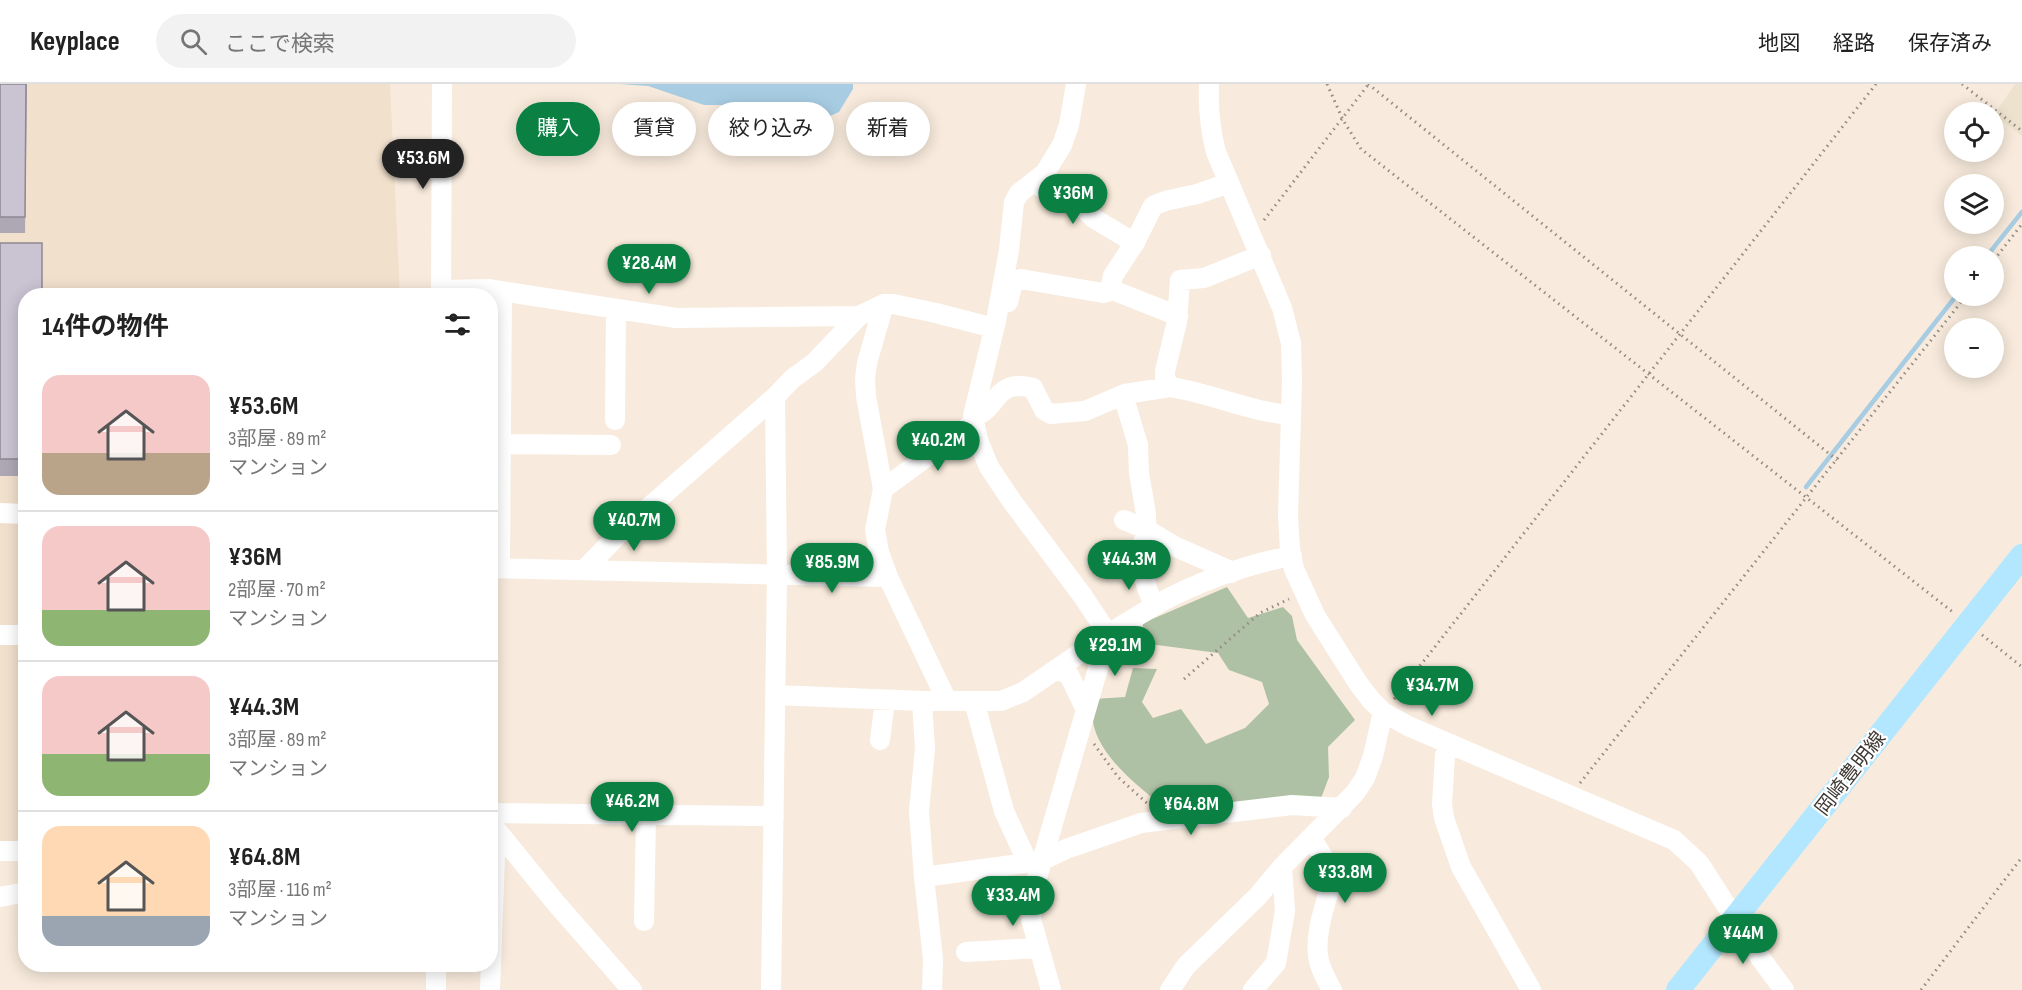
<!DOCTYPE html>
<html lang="ja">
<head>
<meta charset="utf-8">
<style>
	body { margin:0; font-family:"Sofia Sans Condensed","Noto Sans JP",sans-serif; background:#f2f2f2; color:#222; height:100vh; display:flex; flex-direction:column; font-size:22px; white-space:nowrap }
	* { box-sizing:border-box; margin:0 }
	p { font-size:20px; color:#767676 }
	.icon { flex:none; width:33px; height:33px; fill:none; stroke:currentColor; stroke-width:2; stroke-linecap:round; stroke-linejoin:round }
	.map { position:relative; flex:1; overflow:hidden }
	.sheet { position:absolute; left:18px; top:204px; width:480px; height:684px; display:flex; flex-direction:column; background:#fff; border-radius:24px; box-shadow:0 3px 15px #0003 }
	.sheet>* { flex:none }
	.guide { position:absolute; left:516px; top:18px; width:570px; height:54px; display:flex; gap:12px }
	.controls { position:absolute; left:1944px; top:18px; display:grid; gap:12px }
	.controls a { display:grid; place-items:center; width:60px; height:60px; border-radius:50%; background:#fff; box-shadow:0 3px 15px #0003; font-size:30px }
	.price { position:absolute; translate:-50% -51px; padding:0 14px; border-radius:21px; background:#0b8043; color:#fff; font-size:20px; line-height:39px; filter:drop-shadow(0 2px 3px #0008) }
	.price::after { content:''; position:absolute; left:50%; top:36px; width:18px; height:14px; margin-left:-9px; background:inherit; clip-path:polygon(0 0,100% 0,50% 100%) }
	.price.selected { background:#222; color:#fff }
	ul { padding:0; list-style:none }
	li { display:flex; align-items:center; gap:18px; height:150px; padding:0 24px }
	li+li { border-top:2px solid #e0e0e0 }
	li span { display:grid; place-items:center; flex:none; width:168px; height:120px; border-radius:18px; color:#555 }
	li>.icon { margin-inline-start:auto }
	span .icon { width:72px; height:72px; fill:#fffc; stroke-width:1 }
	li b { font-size:26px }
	h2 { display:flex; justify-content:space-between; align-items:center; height:72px; padding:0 24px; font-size:26px }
	.chip { padding:0 21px; border-radius:27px; background:#fff; box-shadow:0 3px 15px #0003; font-size:21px; line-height:54px }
	.chip.selected { background:#0b8043; color:#fff }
	header { display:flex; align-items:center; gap:36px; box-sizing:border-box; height:84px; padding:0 30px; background:#fff; border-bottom:2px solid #e0e0e0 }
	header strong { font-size:28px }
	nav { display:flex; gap:33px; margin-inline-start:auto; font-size:21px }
	.search { width:420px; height:54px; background:#f2f2f2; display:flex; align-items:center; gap:15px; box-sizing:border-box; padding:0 21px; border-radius:33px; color:#767676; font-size:22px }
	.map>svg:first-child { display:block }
	.commercial { fill:#ede2cd }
	.built { fill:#f1e0cc }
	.green { fill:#afc1a4 }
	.water { fill:#a8cde3 }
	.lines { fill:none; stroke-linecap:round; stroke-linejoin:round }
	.stream { stroke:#a8cde3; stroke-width:4.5 }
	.path { stroke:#948b82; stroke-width:3; stroke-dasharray:1.5 4.5; stroke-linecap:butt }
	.minor { stroke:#fff; stroke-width:20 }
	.major { stroke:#b2e7ff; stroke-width:24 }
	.wall { fill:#aea8b5 }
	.building { fill:#cac3d2; stroke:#8d8893; stroke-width:1.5 }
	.labels { text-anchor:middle; stroke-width:4.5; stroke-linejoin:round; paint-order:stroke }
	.street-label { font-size:20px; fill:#3e3934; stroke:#fff }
</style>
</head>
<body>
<header>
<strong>Keyplace</strong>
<div class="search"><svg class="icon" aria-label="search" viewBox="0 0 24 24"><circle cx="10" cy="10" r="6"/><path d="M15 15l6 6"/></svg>ここで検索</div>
<nav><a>地図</a><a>経路</a><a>保存済み</a></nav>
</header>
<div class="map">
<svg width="2022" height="906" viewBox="0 0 2022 906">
	<rect width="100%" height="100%" fill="#f8ebdd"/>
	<!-- commercial -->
	<path class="commercial" d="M2015,0H2022V52L1994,31Z"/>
	<!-- built -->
	<path class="built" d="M0,0H390L400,211L26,212V766L0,768Z"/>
	<!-- green -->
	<path class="green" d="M1227,503L1248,534L1283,523L1292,532L1297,556L1355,636L1328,663L1329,693L1320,717L1171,729C1139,702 1081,663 1094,615L1125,613L1133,584L1157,585L1142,618L1153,634L1181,625L1206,660L1245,644L1269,620L1262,598L1229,586L1218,569L1142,559L1143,539Z"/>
	<!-- water -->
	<path class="water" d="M619,0H853V5L839,28L783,53L771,30L755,21H704L648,2Z"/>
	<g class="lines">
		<!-- stream -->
		<path class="stream" d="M1987,172L2022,128
			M1806,403L1956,212"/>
		<!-- path -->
		<path class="path" d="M1327,0L1343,36L1361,65L1954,529
			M1368,0L1837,376
			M1962,0L2022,47
			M1264,136L1368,1
			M1994,176L2022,140
			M1982,551L2022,583
			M1184,595L1260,529L1289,515
			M1394,615L1876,0
			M1094,660L1118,693L1149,721
			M1580,699L1966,212
			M1921,906L2022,773"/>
		<!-- minor -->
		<path class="minor" d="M1209,0C1208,24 1210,45 1216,68L1282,224L1291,259L1292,297L1288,432L1290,465L1294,485L1315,531L1358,599L1371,616L1383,628L1408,642L1674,756L1699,779L1756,868L1784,906
			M1035,97L1042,104L1080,120L1093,134L1135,159
			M1261,171L1204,194L1180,196L1177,238L1165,287V294L1170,303C1211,309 1250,328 1291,331
			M441,206L488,205L676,234L859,232
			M441,212L442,0
			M1008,218L1013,199L1021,195L1103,209L1107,208L1110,205
			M884,220L867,279L865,294L866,312L883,405L875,446L879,468L888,493L947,617
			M1178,232L1110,205L1113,192L1135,158L1153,122L1165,117L1197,110L1229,99
			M1123,311L1138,361L1139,389L1146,430V451L1141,463L1140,477L1147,504L1154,522C1194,499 1247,480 1292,472
			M973,332C997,329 993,293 1033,304L1044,326L1051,330L1085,327L1125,310L1170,303
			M615,336L616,226
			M500,360L611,361
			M883,405L973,339
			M0,429L26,430
			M1124,436L1146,445L1176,463L1226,485L1231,489
			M490,484L888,493
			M500,484L502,208
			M584,486L623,446L775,313
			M0,551H26
			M776,611L922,617H1001L1023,608L1108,550L1082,511L1011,416L989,383L978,356L973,332L996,237L1009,166L1014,118L1019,109L1045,89L1062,61L1069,41L1076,0
			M922,617L925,665L919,727L924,793L933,875L932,906
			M974,617L1004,727L1028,779
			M1086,626L1108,550L1154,522
			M880,656L885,616
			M1449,662L1445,671L1442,720L1444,734L1461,783L1531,906
			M490,729L774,732
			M490,738L555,818L632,906
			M1312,755L1332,788V796C1326,819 1315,847 1318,871C1319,883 1326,895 1332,906
			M0,767H26
			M924,793L1041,777L1066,765L1141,739L1292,721L1342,724
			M0,813L26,808
			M644,837L646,731
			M966,868L1038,864
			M436,906V880
			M490,906L496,745
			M771,906L777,490L775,313L792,295L814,279L859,232L884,220H893L936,229L994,244
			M1051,906L1031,835L1034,804L1086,626L1069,591L1057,585
			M1170,906L1186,882L1258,812L1282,783L1355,709L1365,694L1373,672L1383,628
			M1253,906L1276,879L1285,827L1282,783"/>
		<!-- major -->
		<path class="major" d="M1678,906L2022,472"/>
	</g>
	<!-- wall -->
	<path class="wall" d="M0,0H27L25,149H0Z
		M0,159L26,212V392H0Z"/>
	<!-- building -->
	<path class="building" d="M0,0H26L25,133H0Z
		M0,159H42V212H26V375H0Z"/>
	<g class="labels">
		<!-- street labels -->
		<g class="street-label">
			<text transform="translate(1850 689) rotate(-52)" y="7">岡崎豊明線</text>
		</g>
	</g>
</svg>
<div class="controls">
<a><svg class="icon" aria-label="locate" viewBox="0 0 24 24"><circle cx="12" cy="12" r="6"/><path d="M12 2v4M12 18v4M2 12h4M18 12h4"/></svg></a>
<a><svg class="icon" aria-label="layers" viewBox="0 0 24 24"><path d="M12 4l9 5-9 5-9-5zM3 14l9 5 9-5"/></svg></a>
<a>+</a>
<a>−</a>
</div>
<b class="price selected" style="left:423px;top:106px">¥53.6M</b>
<b class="price" style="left:1073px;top:141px">¥36M</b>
<b class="price" style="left:649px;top:211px">¥28.4M</b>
<b class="price" style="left:938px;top:388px">¥40.2M</b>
<b class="price" style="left:634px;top:468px">¥40.7M</b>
<b class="price" style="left:1129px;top:507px">¥44.3M</b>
<b class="price" style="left:832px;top:510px">¥85.9M</b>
<b class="price" style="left:1115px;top:593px">¥29.1M</b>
<b class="price" style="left:1432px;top:633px">¥34.7M</b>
<b class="price" style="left:632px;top:749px">¥46.2M</b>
<b class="price" style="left:1191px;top:752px">¥64.8M</b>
<b class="price" style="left:1345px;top:820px">¥33.8M</b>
<b class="price" style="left:1013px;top:843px">¥33.4M</b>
<b class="price" style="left:1743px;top:881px">¥44M</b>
<div class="guide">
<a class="chip selected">購入</a>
<a class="chip">賃貸</a>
<a class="chip">絞り込み</a>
<a class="chip">新着</a>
</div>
<section class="sheet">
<h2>14件の物件<svg class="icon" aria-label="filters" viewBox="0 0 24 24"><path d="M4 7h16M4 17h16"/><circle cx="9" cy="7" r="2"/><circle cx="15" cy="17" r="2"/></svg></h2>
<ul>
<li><span style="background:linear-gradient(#f6c9c9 65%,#b9a48a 0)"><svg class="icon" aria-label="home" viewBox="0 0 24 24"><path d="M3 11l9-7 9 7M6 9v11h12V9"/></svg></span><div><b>¥53.6M</b><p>3部屋 · 89 m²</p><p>マンション</p></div></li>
<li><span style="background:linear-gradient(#f6c9c9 70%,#8fb573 0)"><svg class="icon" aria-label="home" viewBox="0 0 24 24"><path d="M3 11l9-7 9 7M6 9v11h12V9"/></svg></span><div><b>¥36M</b><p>2部屋 · 70 m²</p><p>マンション</p></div></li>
<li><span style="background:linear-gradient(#f6c9c9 65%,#8fb573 0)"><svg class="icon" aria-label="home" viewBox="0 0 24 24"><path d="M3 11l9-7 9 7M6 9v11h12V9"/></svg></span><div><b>¥44.3M</b><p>3部屋 · 89 m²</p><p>マンション</p></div></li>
<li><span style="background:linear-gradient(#ffd9b3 75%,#9aa5b1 0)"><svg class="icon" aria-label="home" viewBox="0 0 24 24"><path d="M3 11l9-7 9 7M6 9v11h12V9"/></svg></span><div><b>¥64.8M</b><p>3部屋 · 116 m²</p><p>マンション</p></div></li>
</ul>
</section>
</div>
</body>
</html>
